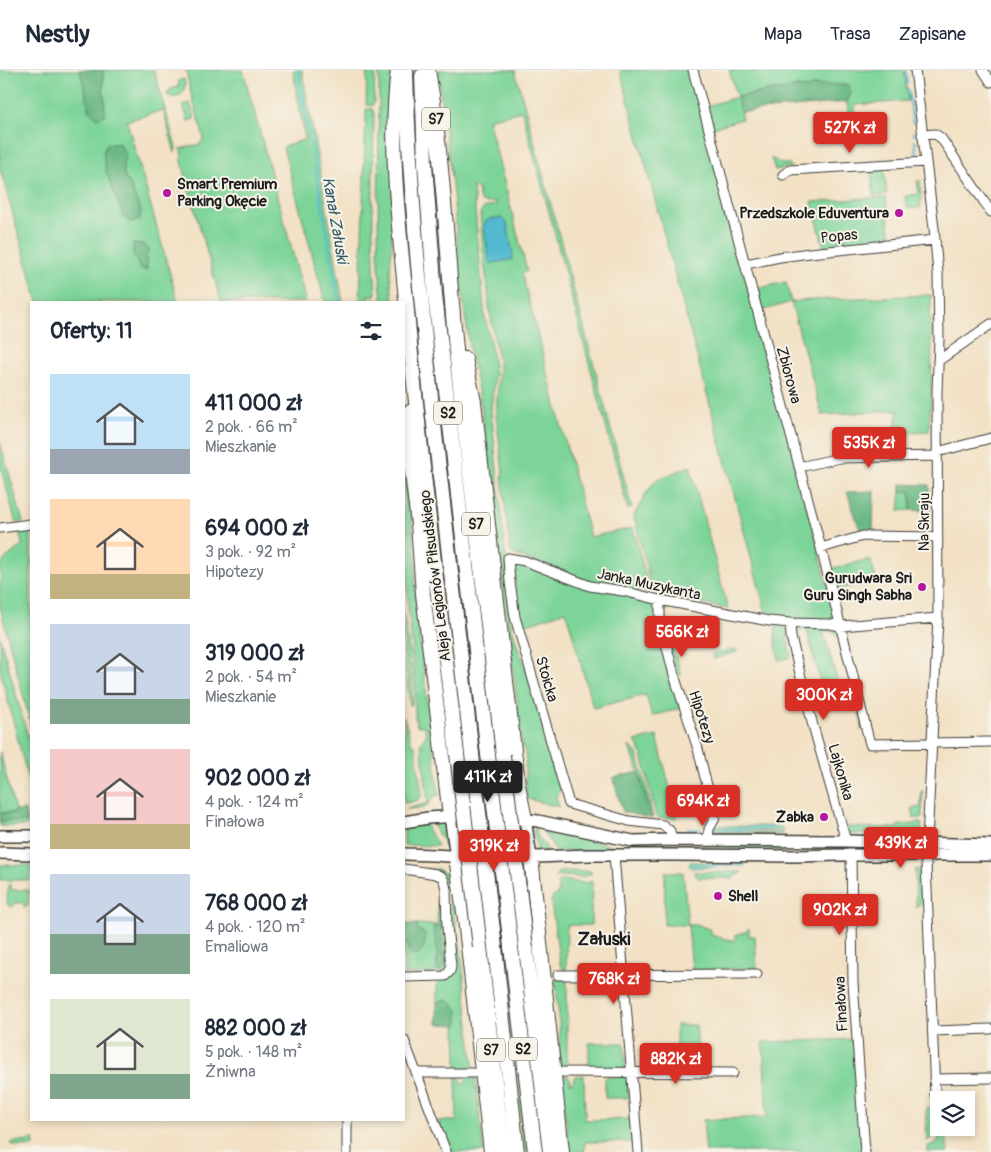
<!DOCTYPE html>
<html lang="pl">
<head>
<meta charset="utf-8">
<style>
	body { margin:0; font-family:Pangolin,sans-serif; background:#f6f6f7; color:#1f2937; height:100vh; display:flex; flex-direction:column; font-size:19px; white-space:nowrap }
	* { box-sizing:border-box; margin:0 }
	p { font-size:16px; color:#747a83 }
	.icon { flex:none; width:28px; height:28px; fill:none; stroke:currentColor; stroke-width:2; stroke-linecap:round; stroke-linejoin:round }
	.map { position:relative; flex:1; overflow:hidden }
	.drawer { position:absolute; left:30px; top:231px; width:375px; height:820px; display:flex; flex-direction:column; background:#fff; border-radius:0px; box-shadow:0 2px 8px #0003 }
	.drawer>* { flex:none }
	.fabs { position:absolute; left:930px; top:1021px; display:grid; gap:10px }
	.fabs a { display:grid; place-items:center; width:45px; height:45px; border-radius:0px; background:#fff; box-shadow:0 2px 8px #0003; font-size:25px }
	.price { position:absolute; translate:-50% -42px; padding:0 11px; border-radius:5px; background:#d93025; color:#fff; font-size:16px; line-height:32px; filter:drop-shadow(0 1px 2px #0008) }
	.price::after { content:''; position:absolute; left:50%; top:30px; width:15px; height:11px; margin-left:-8px; background:inherit; clip-path:polygon(0 0,100% 0,50% 100%) }
	.price.active { background:#222; color:#fff }
	ul { padding:0; list-style:none }
	li { display:flex; align-items:center; gap:15px; height:125px; padding:0 20px }
	li span { display:grid; place-items:center; flex:none; width:140px; height:100px; border-radius:0px; color:#555 }
	li>.icon { margin-inline-start:auto }
	span .icon { width:60px; height:60px; fill:#fffc; stroke-width:1 }
	li b { font-size:21px }
	h2 { display:flex; justify-content:space-between; align-items:center; height:60px; padding:0 20px; font-size:21px }
	header { display:flex; align-items:center; gap:30px; box-sizing:border-box; height:70px; padding:0 25px; background:#fff; border-bottom:1px solid #e0e1e3 }
	header strong { font-size:24px }
	nav { display:flex; gap:28px; margin-inline-start:auto; font-size:18px }
	.map>svg:first-child { display:block }
	.green { fill:#7cd499; stroke:#4c785a; fill-rule:evenodd }
	.forest { fill:#65b681; stroke:#40694e }
	.water { fill:#53b9d1; stroke:#386a76 }
	.lines { fill:none; stroke-linecap:round; stroke-linejoin:round }
	.stream { stroke:#53b9d1; stroke-width:2 }
	.minor-casing { stroke:#3c3a35; stroke-width:11 }
	.major-casing { stroke:#3c3a35; stroke-width:14 }
	.highway-casing { stroke:#3c3a35; stroke-width:16 }
	.minor { stroke:#fff; stroke-width:9 }
	.major { stroke:#fff; stroke-width:11 }
	.highway { stroke:#fff; stroke-width:14 }
	.highway-bridge-casing { stroke:#3c3a35; stroke-width:16; stroke-linecap:butt }
	.highway-bridge { stroke:#fff; stroke-width:14 }
	.poi-dot { fill:#b5179e; stroke:#f7f3e8; stroke-width:2 }
	.labels { text-anchor:middle; stroke-width:4; stroke-linejoin:round; paint-order:stroke }
	.shield { fill:#f7f3e8; stroke:#5e5c59; stroke-width:1 }
	.shield-label { font-size:14px; font-weight:bold; fill:#1c1c1c }
	.poi-label { font-size:15px; font-weight:bold; fill:#1c1c1c; stroke:#f7f3e8; text-anchor:end }
	.street-label { font-size:15px; fill:#1c1c1c; stroke:#f7f3e8 }
	.water-label { font-size:16px; font-style:italic; fill:#325b64; stroke:#f7f3e8 }
	.quarter-label { font-size:18px; font-weight:bold; fill:#1c1c1c; stroke:#f7f3e8 }
</style>
</head>
<body>
<header>
<strong>Nestly</strong>
<nav><a>Mapa</a><a>Trasa</a><a>Zapisane</a></nav>
</header>
<div class="map">
<svg width="991" height="1082" viewBox="0 0 991 1082">
	<rect width="100%" height="100%" fill="#f7f3e8"/>
	<filter id="ink" filterUnits="userSpaceOnUse"><feTurbulence type="fractalNoise" baseFrequency=".02" numOctaves="2"/><feDisplacementMap in="SourceGraphic" scale="10" xChannelSelector="R" yChannelSelector="G"/><feConvolveMatrix kernelMatrix="1 2 1 2 8 2 1 2 1" color-interpolation-filters="sRGB"/></filter>
	<filter id="wash" filterUnits="userSpaceOnUse"><feTurbulence type="fractalNoise" baseFrequency=".0096" numOctaves="4" result="noise"/><feDisplacementMap in="SourceGraphic" scale="20" xChannelSelector="R" yChannelSelector="G"/><feGaussianBlur stdDeviation="1.12" result="paint"/><feColorMatrix in="noise" values="0 0 0 0 0 0 0 0 0 0 0 0 0 0 0 0 0 1.4 0 .05"/><feComposite in="paint" operator="in"/></filter>
	<g filter="url(#wash)">
		<rect width="100%" height="100%" fill="#f2e1c5"/>
		<!-- green -->
		<path class="green" d="M0,0H80L90,41L105,32L103,19V0H154L176,77L175,83L163,40L127,51L178,232H38L0,99ZM123,94L124,106L130,115L141,142L123,146L106,101Z
			M186,0H243L306,232H221L187,112L181,87L183,86L180,79L200,74L204,68L190,20Z
			M293,0H302L343,232H325L283,77L305,69Z
			M367,0H375L374,32L372,36L366,35Z
			M379,0H391L393,154L390,203L393,232H382L378,183Z
			M412,0H416L418,56L481,678L478,679L428,244L418,129Z
			M439,0H515L632,438L628,439L522,41L488,49L527,201L522,204L590,467L633,458L649,518L646,523L584,512L516,485L512,483L510,480L502,408L503,403L496,344L499,297L489,237L488,219L484,192L480,144C482,136 489,137 496,135V132C480,134 479,134 478,118L473,117L485,248L490,269L494,296L495,304L491,340L510,529C507,551 518,578 526,598L562,719L556,726L559,737L528,729L526,726L525,694H526L525,682L522,675L486,372L481,334L469,275L461,213L453,123L440,20Z
			M620,0H691L836,546L833,552L767,547Z
			M729,0H904L908,31L855,35L856,58H868L869,68H862L859,63L855,58L849,59L847,32L851,22L817,15L805,18L796,17L785,20H775L737,27L742,49L712,58L706,36L737,27Z
			M184,9C188,22 178,33 166,24L170,22L169,20L179,16L178,11Z
			M190,33L195,49L188,51L183,35Z
			M366,39H372L374,43C373,103 371,163 376,223L375,225L368,226V230L375,229L377,232H360Z
			M432,63L498,678L495,679C471,474 443,269 432,63Z
			M771,88L782,94H789L792,97L775,100Z
			M884,100L887,124L874,126L871,102Z
			M917,111H920L922,131H920L921,137L910,139L906,136L905,126L919,124Z
			M886,127L891,171L824,178L812,132Z
			M786,212L791,232L809,230L931,225V240H930V251L932,252L931,338H930L929,361L894,363L898,340L822,345L791,232L761,241L755,219Z
			M0,372L23,452L16,453L0,394Z
			M404,377L416,489L415,529L439,725H436L425,738L407,739L428,733L421,674L424,668L426,667L425,656H417L415,647V618L412,583L413,581L408,537L406,481L408,471L406,454L404,452Z
			M690,396L728,539L653,524L634,446L645,425L656,410Z
			M901,421L911,422V440L899,441Z
			M31,458V656L0,537V497L5,489L22,475L19,459Z
			M870,489L877,512L835,519L830,499Z
			M518,493L555,506L652,532L670,595L668,600L673,616L676,618L682,638L652,646L646,625L593,638L566,541L521,556L512,497Z
			M668,535L669,539H667L664,544L681,605H676L661,540Z
			M404,544C409,575 413,604 412,635H410L404,584Z
			M776,555L786,558L791,587L779,590L775,570Z
			M798,557H818L837,560L863,657L861,661L862,654L839,568L832,561H823L838,613L844,612L850,635L846,637L843,635L827,639L807,560H799L796,565V559Z
			M0,567L31,678V721L0,600Z
			M736,579L737,582L713,589L712,584Z
			M404,647L412,675H415L422,725C420,732 410,732 404,733Z
			M657,666L658,670L677,748H658L656,746L642,685L638,676L635,671Z
			M629,676L636,682L639,691L647,718L653,748H651L639,702Z
			M0,682L15,741L16,743H0Z
			M921,721H923L922,746V748H914L912,738L921,737Z
			M0,751L27,752V756H0Z
			M444,752L445,753L449,777L448,778L444,777C443,767 435,763 433,753Z
			M916,752L920,753L922,754L921,760C910,770 890,766 876,765L874,762H869L868,764H849L847,757L898,758V755L915,754Z
			M426,754C428,764 436,768 437,776L404,775V757Z
			M714,756H779L782,759L783,761H712Z
			M535,758H536C537,772 544,771 548,781H538L533,760Z
			M543,759L609,775L623,777L720,775L833,776L914,779L839,778L803,781H555C553,772 544,768 543,759Z
			M712,763H783V765H713Z
			M690,792H745V796L691,798L688,794Z
			M0,795H31V810H0Z
			M425,799H438L454,809L455,844L454,845V850H456V857L459,864L474,1001H457L456,955H458L455,938L452,932L440,931L437,933V909L448,908L453,904L449,817Z
			M915,799H918L919,801L921,833L916,838Z
			M571,801H591V804L582,807L559,806L555,808L558,802Z
			M665,802H683L688,855H699L711,860V865L734,871L735,865L745,862L749,858V866H755L757,898L692,900L688,855H664Z
			M693,802H742L732,808H698Z
			M562,810L586,813L592,811L591,855H567L566,901H564L560,894L551,832L553,827L558,824V812Z
			M8,815H11V820H29L28,836L24,837V833H14L13,837L9,836L7,834Z
			M438,831H439L440,843H444L448,898L445,902L404,905V871L408,874V881L412,886L419,883C426,873 430,865 417,859V854L434,855V863L437,873V899L443,892L441,855H437Z
			M505,883L528,1082H524L502,884Z
			M519,884H522L545,1082H542Z
			M555,909H565L567,912V1000L560,1001L559,948Z
			M676,955H696L699,999H676Z
			M854,969L862,1082H706L703,1050L767,1047L763,972Z
			M589,973H624L626,999H589Z
			M475,1005L484,1082H452C450,1071 442,1061 437,1051H457L456,1007L458,1006L461,1009L462,1014H465L467,1006Z
			M560,1005L568,1006L570,1009V1013H573L574,1008L575,1006L584,1005L585,1050L630,1049L632,1072H585L584,1082H570Z
			M605,1007H627L629,1028H605Z
			M926,1038H931L934,1043V1066L927,1071Z
			M940,1058H945L948,1082H928V1076C939,1074 940,1068 940,1058Z
			M33,1069L34,1076L32,1077L15,1076L10,1073L22,1071L24,1072Z"/>
		<!-- forest -->
		<path class="forest" d="M80,0H103V19L105,32V45L97,48L90,41Z
			M817,15H848L851,22L847,32L740,42L737,27L775,20H785L796,17L805,18Z
			M107,74H120L126,85L123,94L124,106L130,115L141,142L140,149L130,152L123,146L106,101L103,82Z
			M133,174H143L149,180L146,186L147,200L140,199L133,184Z
			M901,414L929,415L930,441L911,440V422L901,421Z
			M874,421L873,463H861L847,422Z
			M639,702L651,748L623,742L613,708Z
			M25,740L27,752L0,751V743H15V741Z
			M404,854H417V859L425,864C428,874 419,894 408,881V874L404,871Z
			M434,855H441L443,892V896L441,900H437V873L434,863Z
			M444,930L450,931L458,941V955L437,954V933Z"/>
		<!-- water -->
		<path class="water" d="M501,148L504,150L507,153L513,186V189L510,190L493,193H490L489,190L484,155L485,152L489,149Z"/>
		<g class="lines">
			<!-- stream -->
			<path class="stream" d="M298,0L309,65
				M906,0L907,14
				M908,19L913,53
				M914,62V65
				M915,71L917,87
				M311,72L339,232
				M688,759H702
				M713,759L777,758
				M692,795H743"/>
		</g>
	</g>
	<g filter="url(#ink)">
		<g class="lines">
			<defs>
				<path id="minor" d="M693,0L821,478L870,674L991,672
					M915,0L934,158L938,203L939,270L937,321L938,548L926,792L935,1025
					M983,0L991,12
					M922,65L935,64L941,68L991,142
					M783,105L790,100L926,92
					M746,194L780,187L810,183L935,170
					M938,291L991,254
					M937,382L991,368
					M799,397L840,388L937,386
					M0,458L31,454
					M821,478L863,466L938,467
					M660,530V550L674,605L698,679L715,748L709,759L708,770
					M790,553L791,567L812,652L846,771
					M672,770L670,761L663,755L629,751L569,734L515,547L510,512L508,488L525,491L590,516L623,521L660,530L769,551L790,553L830,554L841,556L938,548
					M614,785L638,1082
					M851,785L853,912L865,1082
					M404,799L436,804L442,807L444,811L446,819L447,857L451,896L450,901L445,906L404,907
					M558,905L757,904
					M933,961L991,959
					M404,970L446,1082
					M563,1002L733,1003
					M417,1003H473
					M934,1009L991,1008
					M347,1050V1082"/>
				<path id="major" d="M450,746L456,787
					M518,749L538,751L633,771L672,770L846,771L991,775
					M525,749L531,787
					M404,752L428,748L457,746
					M0,766H31
					M0,783L31,784
					M404,784L434,785L464,787
					M508,788L589,785H675L795,786L841,785H991"/>
				<path id="highway" d="M398,0C388,80 400,161 407,241C420,389 440,536 457,684
					M406,0C409,116 421,231 433,346C446,459 459,572 472,684
					M428,0C444,92 447,186 456,279C470,414 488,549 503,685
					M422,6L425,94L435,225L488,685
					M465,289L474,332L518,715L525,749
					M409,342V377L418,454L423,524L450,746
					M456,787L465,849L491,1082
					M531,787L562,1082
					M480,877L503,1082
					M495,877L517,1082
					M511,877L535,1082
					M526,878L550,1082"/>
			</defs>
			<!-- minor casing -->
			<use href="#minor" class="minor-casing"/>
			<!-- major casing -->
			<use href="#major" class="major-casing"/>
			<!-- highway casing -->
			<use href="#highway" class="highway-casing"/>
			<!-- minor -->
			<use href="#minor" class="minor"/>
			<!-- major -->
			<use href="#major" class="major"/>
			<!-- highway -->
			<use href="#highway" class="highway"/>
			<defs>
				<path id="highway-bridge" d="M457,684L480,877
					M472,684L495,877
					M488,685L511,877
					M503,685L526,878"/>
			</defs>
			<!-- highway-bridge casing -->
			<use href="#highway-bridge" class="highway-bridge-casing"/>
			<!-- highway-bridge -->
			<use href="#highway-bridge" class="highway-bridge"/>
		</g>
	</g>
	<!-- markers -->
	<g class="poi-dot">
		<circle cx="167" cy="123" r="5"/>
		<circle cx="899" cy="143" r="5"/>
		<circle cx="922" cy="517" r="5"/>
		<circle cx="824" cy="747" r="5"/>
		<circle cx="718" cy="826" r="5"/>
	</g>
	<g class="labels">
		<!-- shield labels -->
		<g class="shield">
			<rect x="422" y="37.5" width="28" height="23" rx="4"/>
			<rect x="434" y="331.5" width="28" height="23" rx="4"/>
			<rect x="462" y="442.5" width="28" height="23" rx="4"/>
			<rect x="509" y="967.5" width="28" height="23" rx="4"/>
			<rect x="477" y="968.5" width="28" height="23" rx="4"/>
		</g>
		<g class="shield-label">
			<text x="436" y="54">S7</text>
			<text x="448" y="348">S2</text>
			<text x="476" y="459">S7</text>
			<text x="523" y="984">S2</text>
			<text x="491" y="985">S7</text>
		</g>
		<!-- poi labels -->
		<g class="poi-label">
			<text x="177" y="119" text-anchor="start">Smart Premium<tspan x="177" dy="17">Parking Okęcie</tspan></text>
			<text x="889" y="148">Przedszkole Eduventura</text>
			<text x="912" y="513">Gurudwara Sri<tspan x="912" dy="17">Guru Singh Sabha</tspan></text>
			<text x="814" y="752">Żabka</text>
			<text x="728" y="831" text-anchor="start">Shell</text>
		</g>
		<!-- street labels -->
		<g class="street-label">
			<text transform="translate(839 166) rotate(-6)" y="5">Popas</text>
			<text transform="translate(789 305) rotate(75)" y="5">Zbiorowa</text>
			<text transform="translate(924 452) rotate(-90)" y="5">Na Skraju</text>
			<text transform="translate(435 506) rotate(-97)" y="5">Aleja Legionów Piłsudskiego</text>
			<text transform="translate(649 514) rotate(12)" y="5">Janka Muzykanta</text>
			<text transform="translate(547 609) rotate(74)" y="5">Stoicka</text>
			<text transform="translate(702 647) rotate(72)" y="5">Hipotezy</text>
			<text transform="translate(841 702) rotate(74)" y="5">Lajkonika</text>
			<text transform="translate(841 934) rotate(-93)" y="5">Finałowa</text>
		</g>
		<!-- water labels -->
		<g class="water-label">
			<text transform="translate(336 150) rotate(80)" y="6">Kanał Załuski</text>
		</g>
		<!-- quarter labels -->
		<g class="quarter-label">
			<text x="604" y="875">Załuski</text>
		</g>
	</g>
</svg>
<div class="fabs">
<a><svg class="icon" aria-label="layers" viewBox="0 0 24 24"><path d="M12 4l9 5-9 5-9-5zM3 14l9 5 9-5"/></svg></a>
</div>
<b class="price" style="left:850px;top:84px">527K zł</b>
<b class="price" style="left:869px;top:399px">535K zł</b>
<b class="price" style="left:682px;top:588px">566K zł</b>
<b class="price" style="left:824px;top:651px">300K zł</b>
<b class="price active" style="left:488px;top:733px">411K zł</b>
<b class="price" style="left:703px;top:757px">694K zł</b>
<b class="price" style="left:901px;top:799px">439K zł</b>
<b class="price" style="left:494px;top:802px">319K zł</b>
<b class="price" style="left:840px;top:866px">902K zł</b>
<b class="price" style="left:614px;top:935px">768K zł</b>
<b class="price" style="left:676px;top:1015px">882K zł</b>
<section class="drawer">
<h2>Oferty: 11<svg class="icon" aria-label="filters" viewBox="0 0 24 24"><path d="M4 7h16M4 17h16"/><circle cx="9" cy="7" r="2"/><circle cx="15" cy="17" r="2"/></svg></h2>
<ul>
<li><span style="background:linear-gradient(#bfe0f5 75%,#9aa5b1 0)"><svg class="icon" aria-label="home" viewBox="0 0 24 24"><path d="M3 11l9-7 9 7M6 9v11h12V9"/></svg></span><div><b>411 000 zł</b><p>2 pok. · 66 m²</p><p>Mieszkanie</p></div></li>
<li><span style="background:linear-gradient(#ffd9b3 75%,#c2b280 0)"><svg class="icon" aria-label="home" viewBox="0 0 24 24"><path d="M3 11l9-7 9 7M6 9v11h12V9"/></svg></span><div><b>694 000 zł</b><p>3 pok. · 92 m²</p><p>Hipotezy</p></div></li>
<li><span style="background:linear-gradient(#c9d6e8 75%,#7fa58c 0)"><svg class="icon" aria-label="home" viewBox="0 0 24 24"><path d="M3 11l9-7 9 7M6 9v11h12V9"/></svg></span><div><b>319 000 zł</b><p>2 pok. · 54 m²</p><p>Mieszkanie</p></div></li>
<li><span style="background:linear-gradient(#f6c9c9 75%,#c2b280 0)"><svg class="icon" aria-label="home" viewBox="0 0 24 24"><path d="M3 11l9-7 9 7M6 9v11h12V9"/></svg></span><div><b>902 000 zł</b><p>4 pok. · 124 m²</p><p>Finałowa</p></div></li>
<li><span style="background:linear-gradient(#c9d6e8 60%,#7fa58c 0)"><svg class="icon" aria-label="home" viewBox="0 0 24 24"><path d="M3 11l9-7 9 7M6 9v11h12V9"/></svg></span><div><b>768 000 zł</b><p>4 pok. · 120 m²</p><p>Emaliowa</p></div></li>
<li><span style="background:linear-gradient(#dfe7d0 75%,#7fa58c 0)"><svg class="icon" aria-label="home" viewBox="0 0 24 24"><path d="M3 11l9-7 9 7M6 9v11h12V9"/></svg></span><div><b>882 000 zł</b><p>5 pok. · 148 m²</p><p>Żniwna</p></div></li>
</ul>
</section>
</div>
</body>
</html>
